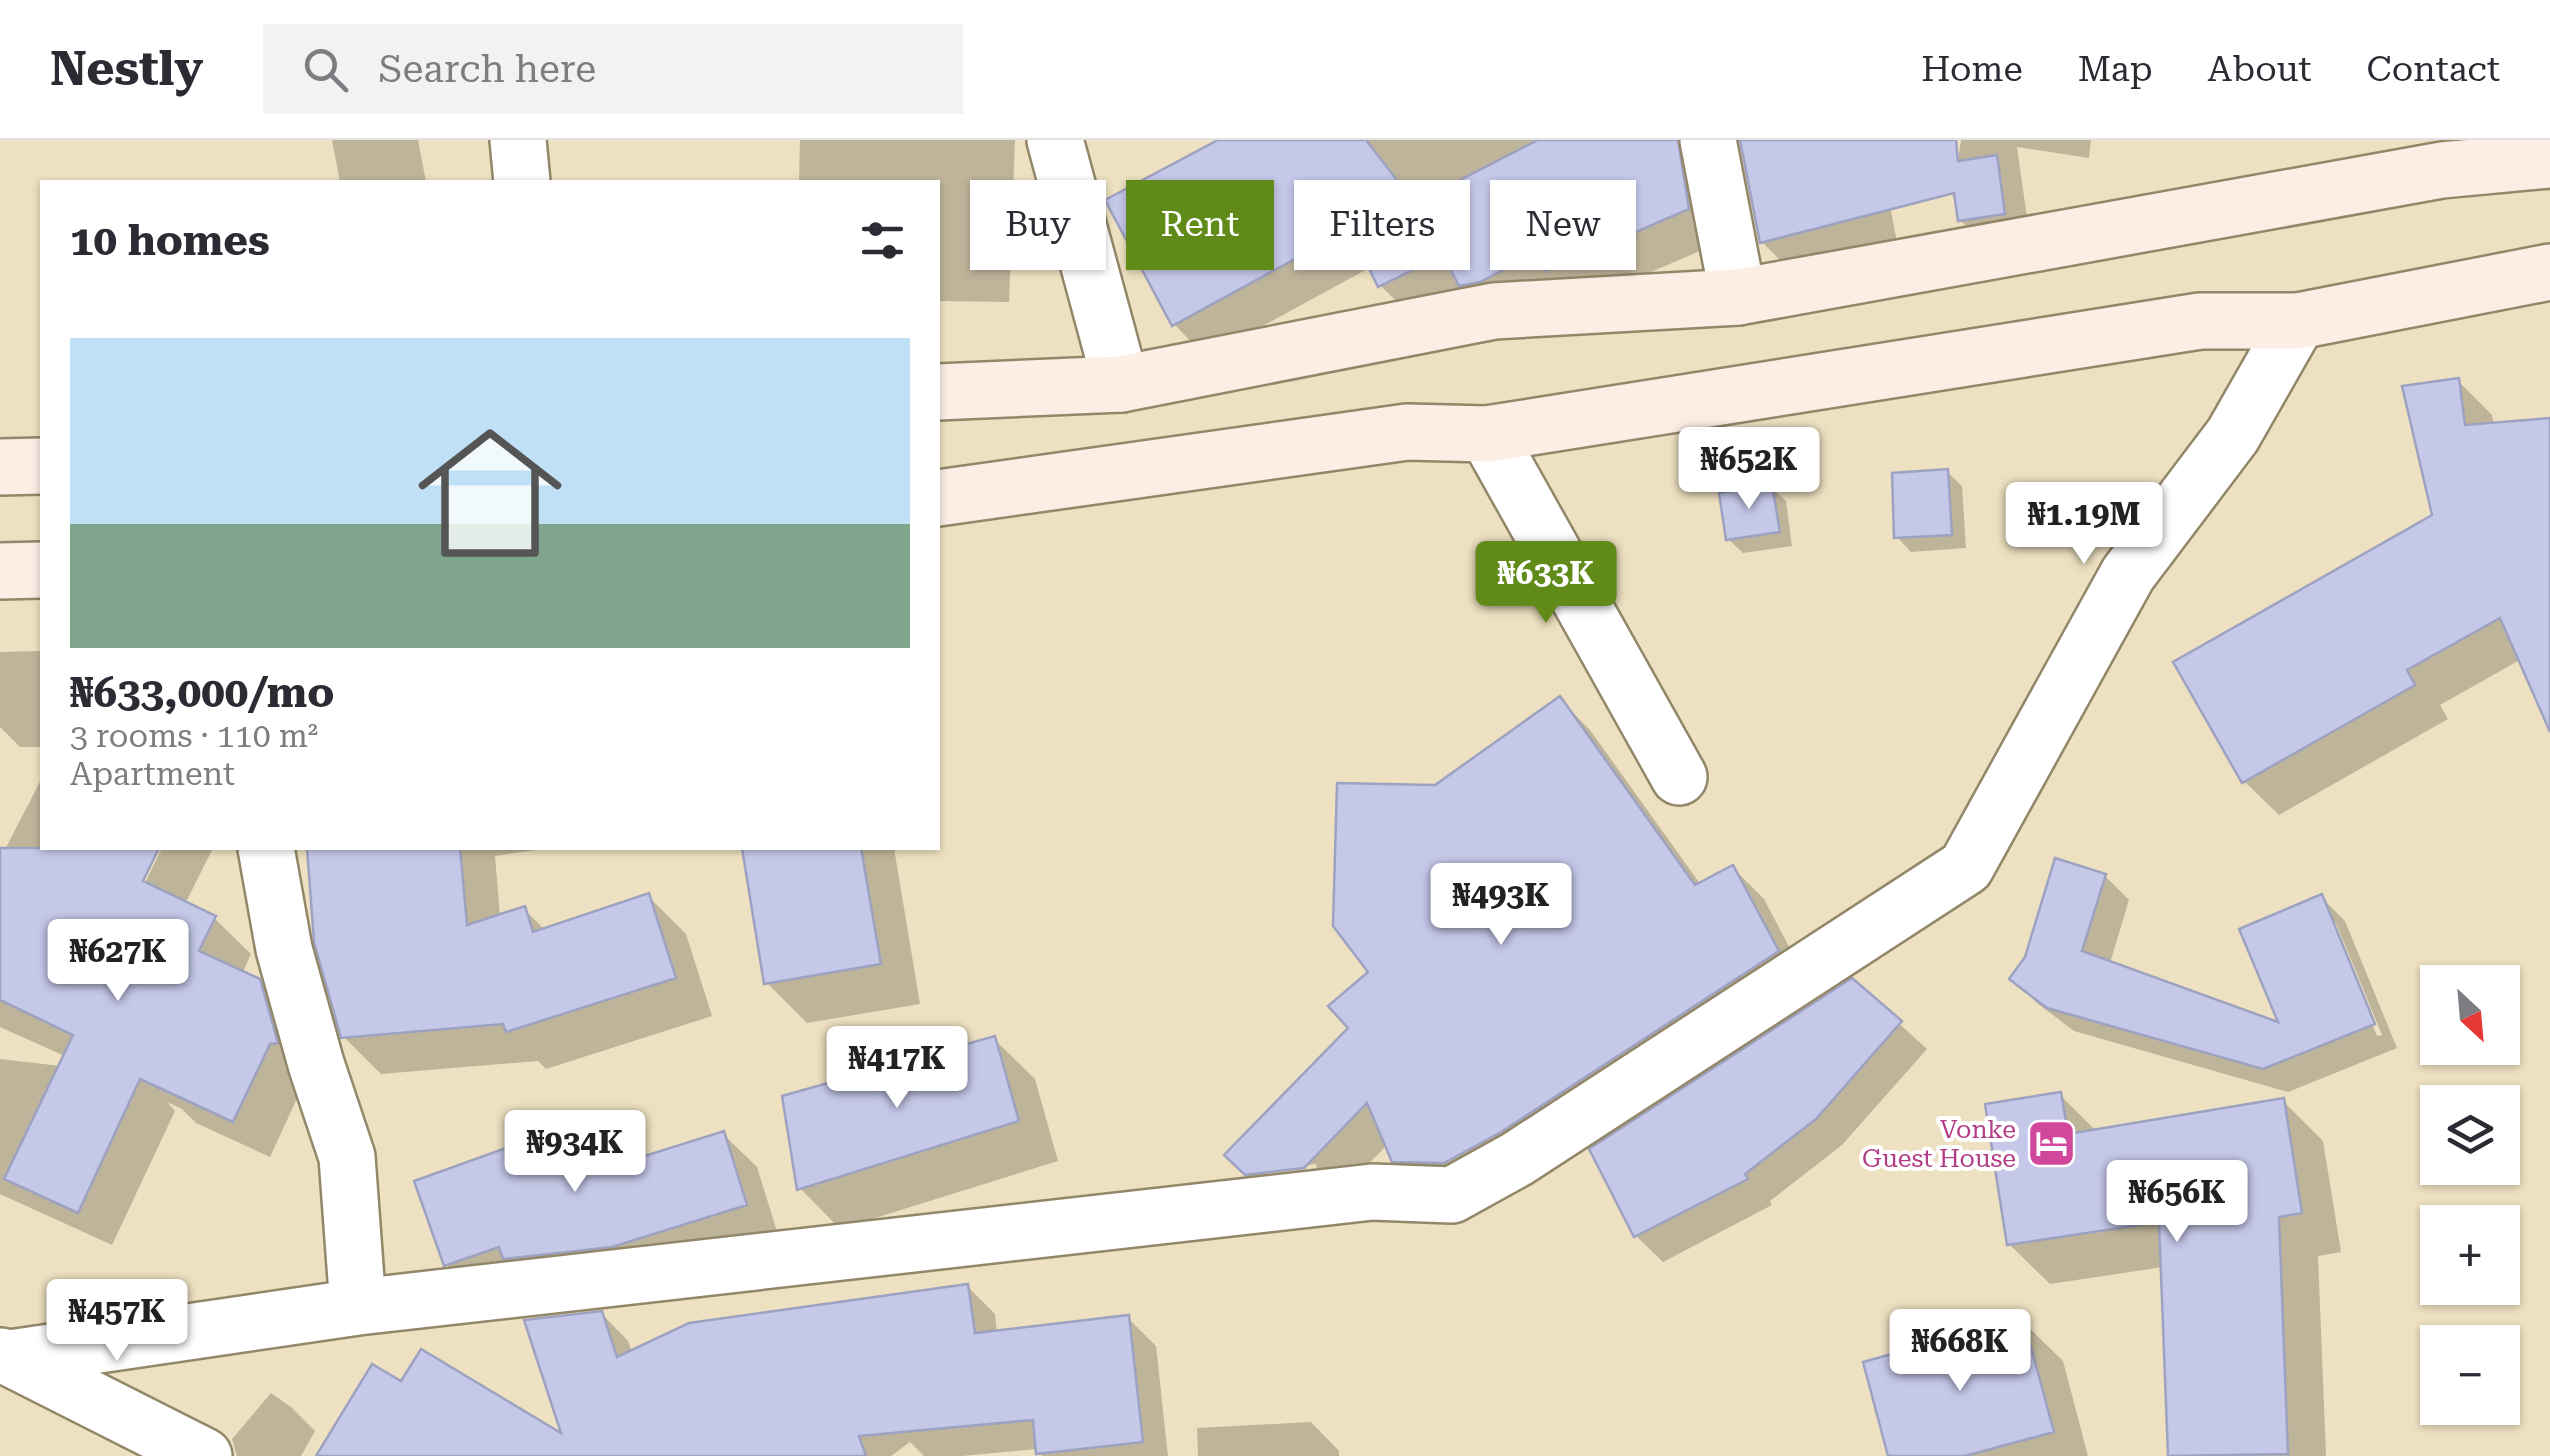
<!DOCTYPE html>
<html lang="en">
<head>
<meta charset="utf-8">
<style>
	body { margin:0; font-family:"Roboto Serif",serif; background:#f2f2f3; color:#2b2b33; height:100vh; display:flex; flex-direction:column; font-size:38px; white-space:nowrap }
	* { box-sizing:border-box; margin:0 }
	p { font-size:32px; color:#7c7c81 }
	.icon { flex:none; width:55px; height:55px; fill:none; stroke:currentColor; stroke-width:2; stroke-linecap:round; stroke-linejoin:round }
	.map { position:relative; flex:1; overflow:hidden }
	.side { position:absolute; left:40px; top:40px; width:900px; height:670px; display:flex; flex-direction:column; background:#fff; border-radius:0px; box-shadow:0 2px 8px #0004 }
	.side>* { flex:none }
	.guide { position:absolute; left:970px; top:40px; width:950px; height:90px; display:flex; gap:20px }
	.needle { width:65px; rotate:154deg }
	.tools { position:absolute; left:2420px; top:825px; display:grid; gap:20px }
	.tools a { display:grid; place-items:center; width:100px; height:100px; border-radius:0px; background:#fff; box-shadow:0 2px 8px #0004; font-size:50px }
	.price { position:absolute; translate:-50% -85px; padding:0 22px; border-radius:10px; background:#fff; color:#222; font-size:32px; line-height:65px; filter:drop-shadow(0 2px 5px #0008) }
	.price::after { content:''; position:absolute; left:50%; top:60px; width:30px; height:22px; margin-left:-15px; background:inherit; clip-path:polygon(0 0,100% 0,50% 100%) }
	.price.selected { background:#618b18; color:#fff }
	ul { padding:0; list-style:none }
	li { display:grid; align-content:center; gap:20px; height:530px; padding:0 30px }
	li+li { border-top:2px solid #e1e1e2 }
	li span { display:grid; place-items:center; height:310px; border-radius:0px; color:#555 }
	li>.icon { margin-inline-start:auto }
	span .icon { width:180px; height:180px; fill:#fffc; stroke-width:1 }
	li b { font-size:42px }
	h2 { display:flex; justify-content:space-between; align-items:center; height:120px; padding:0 30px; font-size:42px }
	.pill { padding:0 35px; border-radius:0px; background:#fff; box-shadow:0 2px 8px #0004; font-size:35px; line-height:90px }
	.pill.selected { background:#618b18; color:#fff }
	header { display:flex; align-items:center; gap:60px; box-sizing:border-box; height:140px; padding:0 50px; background:#fff; border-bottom:2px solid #e1e1e2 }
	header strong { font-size:48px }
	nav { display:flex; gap:55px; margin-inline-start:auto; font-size:35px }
	.search { width:700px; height:90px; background:#f2f2f3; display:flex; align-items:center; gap:25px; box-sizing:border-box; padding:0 35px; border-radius:0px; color:#7c7c81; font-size:38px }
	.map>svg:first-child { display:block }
	.shadow { fill:#0003; fill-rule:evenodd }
	.building { fill:#c5c8e9; stroke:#9ea2c1; stroke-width:2.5 }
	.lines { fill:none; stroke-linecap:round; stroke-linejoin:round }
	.street-casing { stroke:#938769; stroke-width:60 }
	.secondary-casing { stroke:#938769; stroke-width:60 }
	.street { stroke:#fff; stroke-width:55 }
	.secondary { stroke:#fceee5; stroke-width:55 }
	.labels { text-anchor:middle; stroke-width:8; stroke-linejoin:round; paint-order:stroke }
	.hotel-label { font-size:25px; fill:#b23c85; stroke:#fff; text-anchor:end }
</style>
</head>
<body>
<header>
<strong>Nestly</strong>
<div class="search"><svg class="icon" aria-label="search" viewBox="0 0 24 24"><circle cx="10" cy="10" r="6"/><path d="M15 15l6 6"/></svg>Search here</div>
<nav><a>Home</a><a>Map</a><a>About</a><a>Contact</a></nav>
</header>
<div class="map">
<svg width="2550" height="1316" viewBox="0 0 2550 1316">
	<rect width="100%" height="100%" fill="#eee1c1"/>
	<!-- shadow -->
	<path class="shadow" d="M332,0H418L426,42H340Z
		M800,0H1015L1009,162L938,161V42H799Z
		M1223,0H1877L1898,107L1794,134L1762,102L1742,1H1737L1719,9L1721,102L1581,162L1413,178L1380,145L1371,127L1206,217L1174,184Z
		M1961,0H2091L2089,18L2017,7L2030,99L1987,106L1960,80L1955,40Z
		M2458,241L2492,275L2494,285L2550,281V372L2541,508L2440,565L2448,579L2279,675L2244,641L2435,376Z
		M1947,332L1962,346L1966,408L1911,412L1897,397Z
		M1771,347L1786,361L1792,406L1743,413L1728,399Z
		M42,511V607H20L0,587V512Z
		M1559,559L1590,590L1701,745L1733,728L1764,759L1808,843L1426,1052L1394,1020L1388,1004L1335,1058L1278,1065L1228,1015L1351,888L1436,647ZM1316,1024L1317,1029L1265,1035L1271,1030Z
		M42,638V708H156L135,751L140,753L162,708H213L185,764L214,778L251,814L242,834L259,842L296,879L306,939L270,1017L196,983L182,969L167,962L175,971L112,1105L0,1054V919L96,930L0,887V719Z
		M309,708H550L495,716L500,777L524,769L545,790L648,756L686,794L712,876L546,929L538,921L381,934L343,896L317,800Z
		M745,708H894L920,864L807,883L767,843Z
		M2105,736L2129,760L2110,823L2283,886L2321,757L2345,781L2397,908L2288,952L2074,891L2037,863L2012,839ZM2331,783H2336L2382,895L2377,896Z
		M1852,841L1927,909L1842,1005L1770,1061L1772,1065L1663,1122L1636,1096Z
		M994,899L1035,939L1058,1021L840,1089L800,1048Z
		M2060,955L2097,992L2283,961L2323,1001L2341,1112L2318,1116L2326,1316H2171L2163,1127L2050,1144L2009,1104Z
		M597,978L630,1011L634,1022L723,994L757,1027L779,1098L480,1158L446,1124Z
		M967,1146L995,1174L997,1193L1128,1178L1156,1206L1168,1316H1042L1038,1309L962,1316H924L910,1302L891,1316H327L402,1244L566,1299L601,1173L628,1201L632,1212Z
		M2022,1181L2063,1221L2088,1316H1891Z
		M271,1253L291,1267L315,1291L301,1316H237L232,1299Z
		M1311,1282L1339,1311V1316H1198L1197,1288Z"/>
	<!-- building -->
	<path class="building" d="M1218,0H1366L1403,48L1411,65L1538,0H1678L1689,69L1546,131L1538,112L1480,142L1459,146L1443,115L1378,147L1350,89L1172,186L1105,60Z
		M1740,0H1956L1958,21L1997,15L2005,74L1958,81L1954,53L1760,103Z
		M2459,238L2465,285L2550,278V592L2500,478L2407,530L2415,545L2242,643L2173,522L2432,375L2402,246Z
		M1948,329L1952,395L1894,398L1892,333Z
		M1772,344L1780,392L1726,400L1719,353Z
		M1560,556L1695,745L1733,725L1779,811L1501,992L1444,1023L1392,1022L1367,963L1304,1028L1245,1035L1224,1015L1348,888L1328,866L1368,832L1333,786L1337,643L1435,645Z
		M0,708H159L143,741L216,776L199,811L260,839L278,903L270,904L233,982L140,939L78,1073L4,1039L73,895L0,860Z
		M307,708H460L467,785L525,766L533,792L649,753L676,838L506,892L503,884L341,898L314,802Z
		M742,708H861L881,824L764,844Z
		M2055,718L2106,734L2082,811L2278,882L2239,789L2322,754L2375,884L2263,929L2047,868L2009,839L2025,817Z
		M1852,838L1902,881L1816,979L1745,1034L1748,1039L1634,1097L1589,1009Z
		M995,896L1019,981L797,1050L782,956Z
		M2061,952L2068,994L2284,958L2302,1073L2279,1077L2288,1314L2168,1316L2159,1082L2007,1105L1985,964Z
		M598,975L613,1026L724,991L747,1065L612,1107L503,1119L499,1107L444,1126L414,1041Z
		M968,1144L975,1193L1129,1175L1143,1302L1036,1314L1033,1280L859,1296L866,1316H316L372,1224L401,1241L421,1209L561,1293L524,1180L602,1171L617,1217L689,1183Z
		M2023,1178L2054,1292L1965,1316H1888L1863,1222Z"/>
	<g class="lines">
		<defs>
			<path id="street" d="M518,0L522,42
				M1055,0L1121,244
				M1708,0L1738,157
				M1487,294L1679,637
				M266,708L284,809L316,924L347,1017L358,1167
				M1,1216L10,1218L204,1316
				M10,1218L358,1167L1372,1052L1452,1055L1517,1019L1966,727L2128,434L2233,295L2298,181"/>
			<path id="secondary" d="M938,252L1121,244L1494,171L1738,157L2442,30L2550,20
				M0,327L42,326
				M938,358L1407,292L1487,294L2200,181H2298L2550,132
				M0,431L42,430"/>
		</defs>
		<!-- street casing -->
		<use href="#street" class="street-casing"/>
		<!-- secondary casing -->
		<use href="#secondary" class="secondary-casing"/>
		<!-- street -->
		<use href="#street" class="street"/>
		<!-- secondary -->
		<use href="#secondary" class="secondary"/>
	</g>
	<!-- icons -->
	<defs>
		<symbol id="hotel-square" viewBox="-11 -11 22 22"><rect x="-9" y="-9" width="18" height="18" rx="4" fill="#d1479c" stroke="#fff"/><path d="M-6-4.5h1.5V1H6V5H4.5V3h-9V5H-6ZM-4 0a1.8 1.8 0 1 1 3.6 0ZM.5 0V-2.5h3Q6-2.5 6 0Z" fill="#fff"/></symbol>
	</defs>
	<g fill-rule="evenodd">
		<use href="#hotel-square" x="2024" y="976" width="55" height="55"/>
	</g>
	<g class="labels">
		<!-- hotel labels -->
		<g class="hotel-label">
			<text x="2016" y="998">Vonke<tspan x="2016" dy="29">Guest House</tspan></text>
		</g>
	</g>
</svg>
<div class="tools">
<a><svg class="needle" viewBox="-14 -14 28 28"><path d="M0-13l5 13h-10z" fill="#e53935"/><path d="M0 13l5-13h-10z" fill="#7c7c81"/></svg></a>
<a><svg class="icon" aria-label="layers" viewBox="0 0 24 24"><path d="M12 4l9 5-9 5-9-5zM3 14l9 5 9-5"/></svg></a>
<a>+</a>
<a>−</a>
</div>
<b class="price" style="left:1749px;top:372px">₦652K</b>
<b class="price" style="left:2084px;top:427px">₦1.19M</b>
<b class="price selected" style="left:1546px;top:486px">₦633K</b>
<b class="price" style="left:1501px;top:808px">₦493K</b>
<b class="price" style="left:118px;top:864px">₦627K</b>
<b class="price" style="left:897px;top:971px">₦417K</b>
<b class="price" style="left:575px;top:1055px">₦934K</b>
<b class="price" style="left:2177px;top:1105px">₦656K</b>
<b class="price" style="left:117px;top:1224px">₦457K</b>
<b class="price" style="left:1960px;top:1254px">₦668K</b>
<div class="guide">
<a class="pill">Buy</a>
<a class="pill selected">Rent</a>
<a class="pill">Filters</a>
<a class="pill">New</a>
</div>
<section class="side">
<h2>10 homes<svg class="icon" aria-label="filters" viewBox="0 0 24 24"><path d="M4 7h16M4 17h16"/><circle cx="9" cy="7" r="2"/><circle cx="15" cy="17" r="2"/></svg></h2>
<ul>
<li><span style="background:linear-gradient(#bfe0f5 60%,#7fa58c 0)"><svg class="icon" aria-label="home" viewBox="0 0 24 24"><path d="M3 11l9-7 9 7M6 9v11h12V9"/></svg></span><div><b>₦633,000/mo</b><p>3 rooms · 110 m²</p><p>Apartment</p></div></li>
</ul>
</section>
</div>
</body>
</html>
